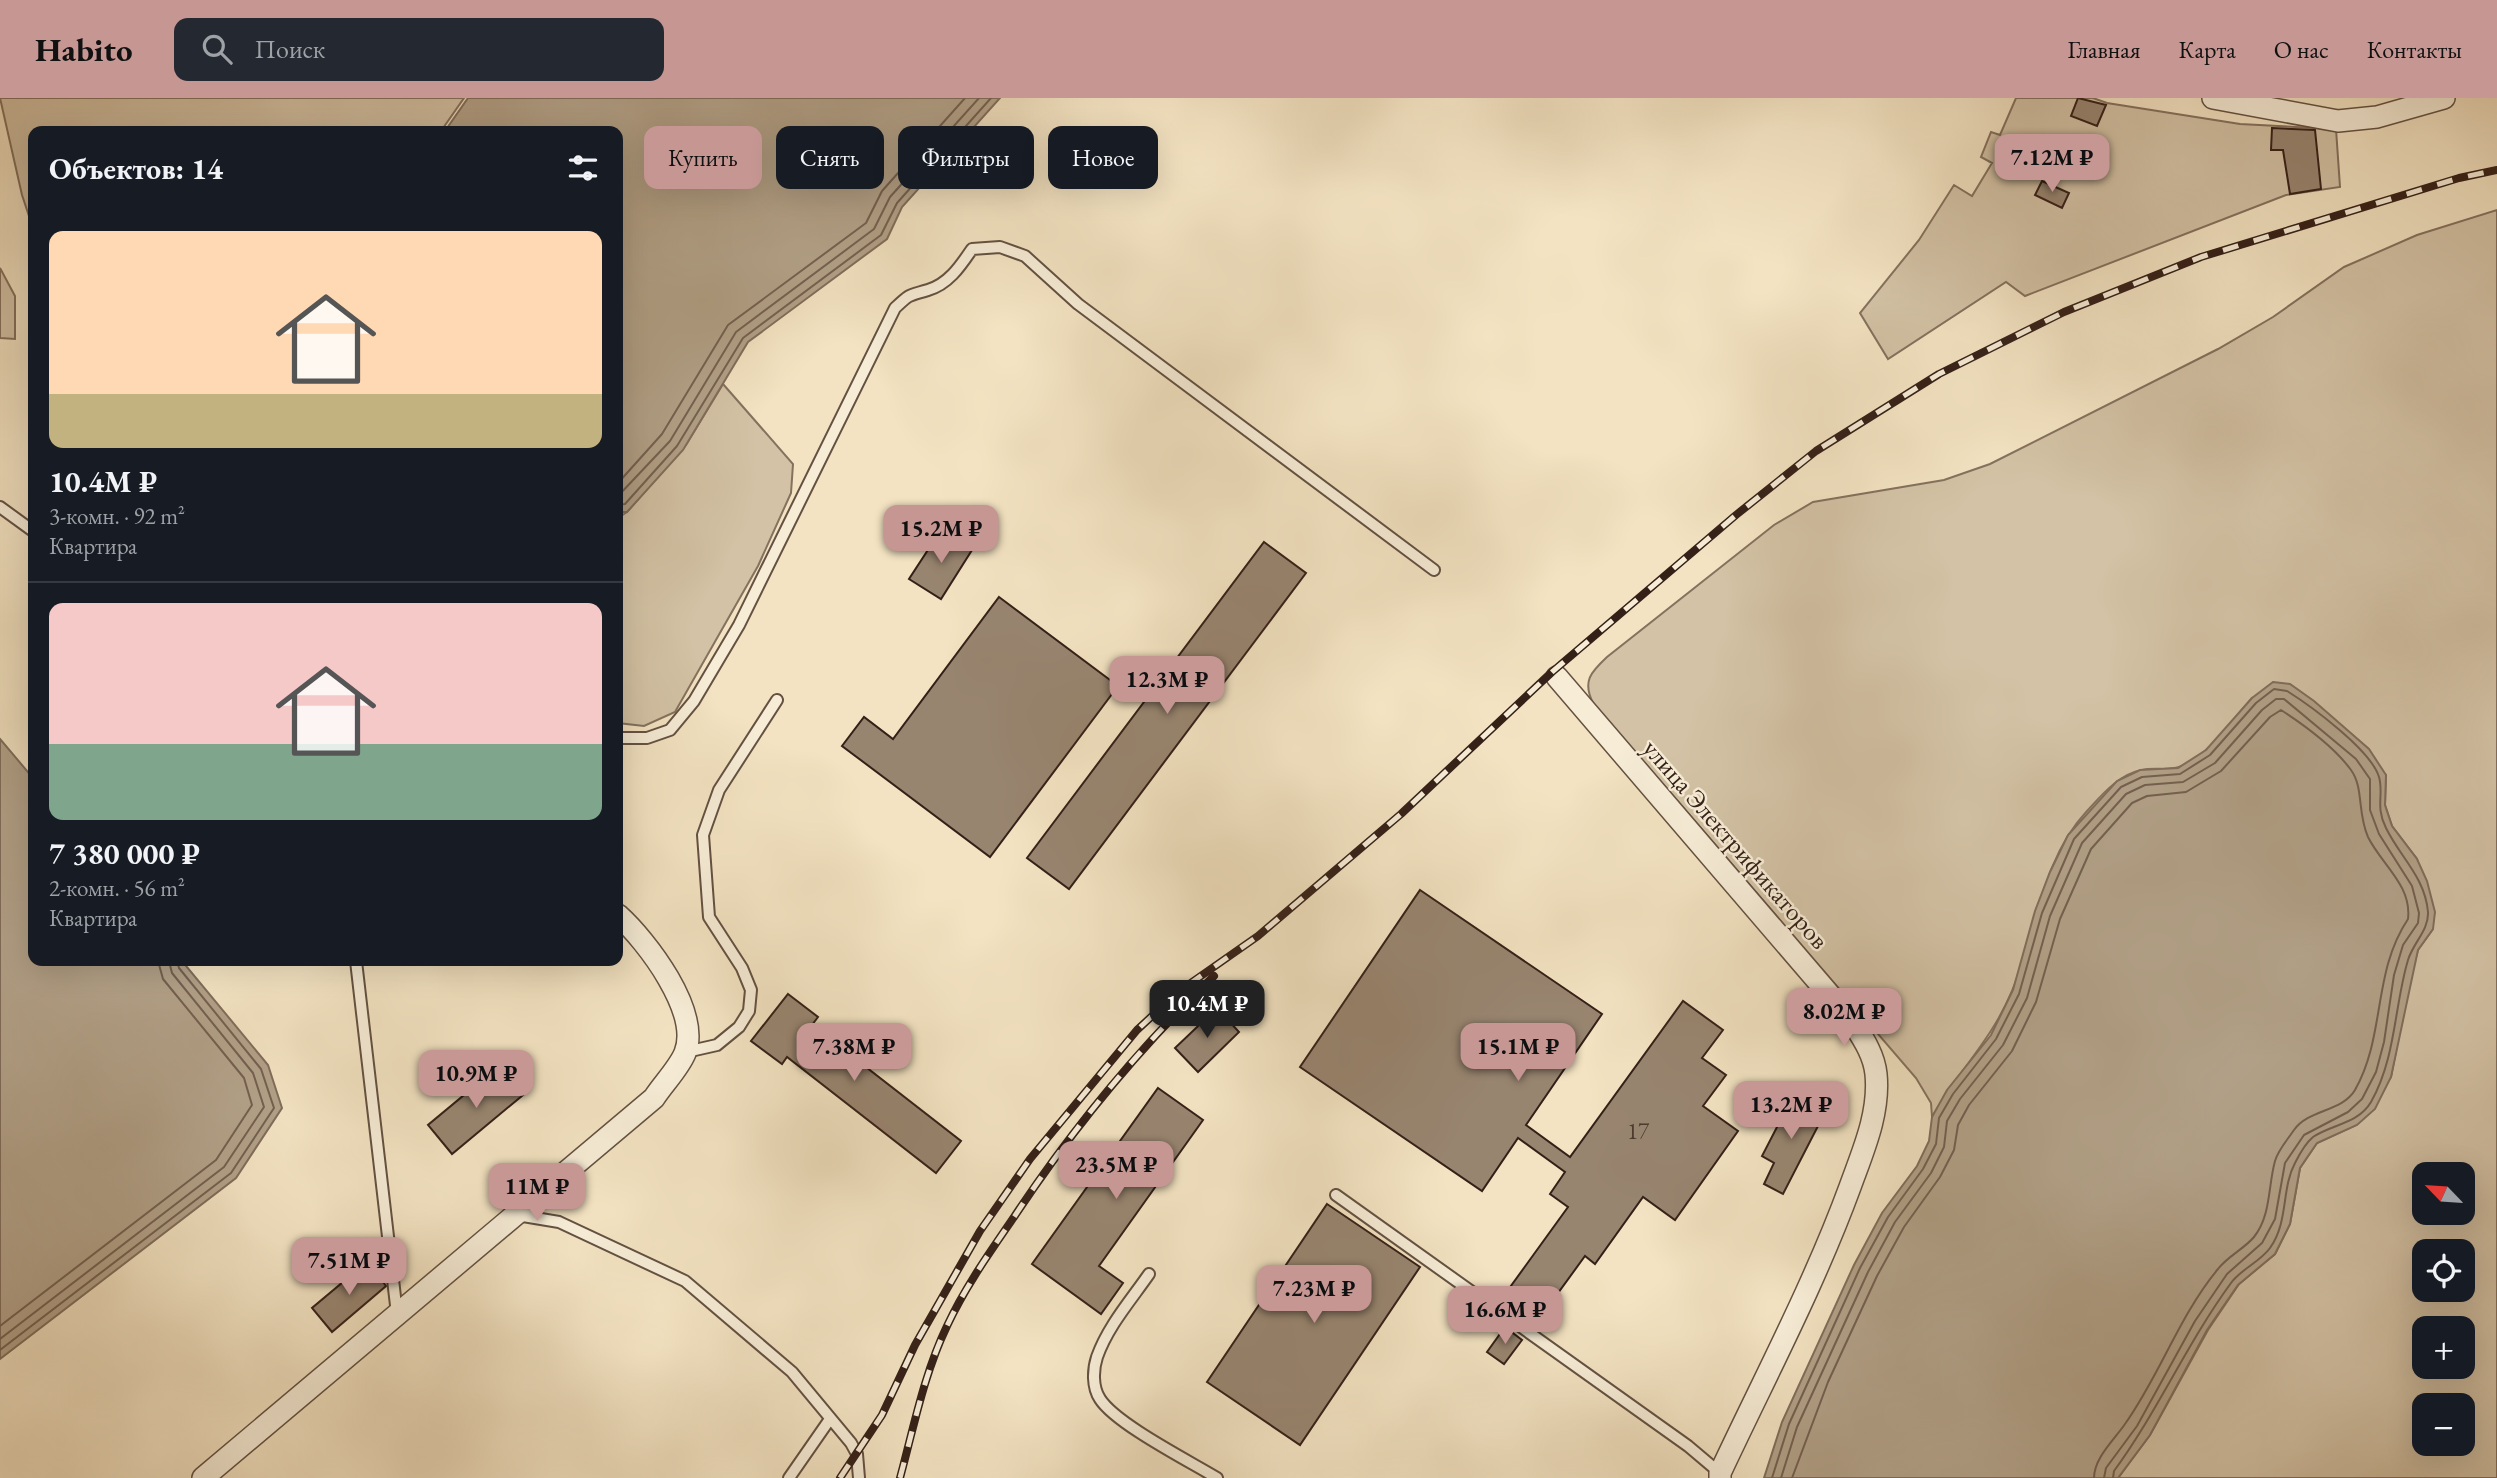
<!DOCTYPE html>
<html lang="ru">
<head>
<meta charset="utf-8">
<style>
	body { margin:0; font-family:"EB Garamond",serif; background:#242831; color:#f1f3f6; height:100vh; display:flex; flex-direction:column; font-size:26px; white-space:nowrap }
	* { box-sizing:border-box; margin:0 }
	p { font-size:23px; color:#9ea1a6 }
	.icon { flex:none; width:38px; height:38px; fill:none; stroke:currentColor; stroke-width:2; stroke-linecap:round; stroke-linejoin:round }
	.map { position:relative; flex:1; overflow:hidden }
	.side { position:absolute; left:28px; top:28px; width:595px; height:840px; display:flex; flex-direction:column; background:#171b24; border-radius:14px; box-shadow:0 7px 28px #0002 }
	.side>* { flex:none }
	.top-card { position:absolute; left:644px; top:28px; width:665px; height:63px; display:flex; gap:14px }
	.needle { width:46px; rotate:295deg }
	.controls { position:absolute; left:2412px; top:1064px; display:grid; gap:14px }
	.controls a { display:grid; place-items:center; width:63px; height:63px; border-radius:14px; background:#171b24; box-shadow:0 7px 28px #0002; font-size:35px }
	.price { position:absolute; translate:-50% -60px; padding:0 16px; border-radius:14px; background:#c59692; color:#111; font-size:23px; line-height:46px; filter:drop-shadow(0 2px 4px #0008) }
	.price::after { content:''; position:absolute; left:50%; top:42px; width:21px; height:16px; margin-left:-10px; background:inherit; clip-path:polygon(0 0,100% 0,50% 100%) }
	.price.on { background:#222; color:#fff }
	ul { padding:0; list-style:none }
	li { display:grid; align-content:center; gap:14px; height:371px; padding:0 21px }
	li+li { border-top:2px solid #363941 }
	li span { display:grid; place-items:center; height:217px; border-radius:14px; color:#555 }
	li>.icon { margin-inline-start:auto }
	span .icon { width:126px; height:126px; fill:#fffc; stroke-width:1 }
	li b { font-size:30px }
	h2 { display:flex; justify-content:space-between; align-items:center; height:84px; padding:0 21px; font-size:30px }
	.chip { padding:0 24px; border-radius:14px; background:#171b24; box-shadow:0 7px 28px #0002; font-size:24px; line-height:63px }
	.chip.on { background:#c59692; color:#111 }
	header { display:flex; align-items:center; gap:42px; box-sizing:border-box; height:98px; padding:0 35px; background:#c59692; color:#111 }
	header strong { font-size:33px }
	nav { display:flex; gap:38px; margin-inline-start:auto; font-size:24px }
	.search { width:490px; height:63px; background:#242831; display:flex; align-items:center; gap:18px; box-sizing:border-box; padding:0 24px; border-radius:14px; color:#9ea1a6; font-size:26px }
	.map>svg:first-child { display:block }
	.green { fill:#d3c2a5; stroke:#84715e; stroke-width:2; fill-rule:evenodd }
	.water { fill:#b2a188; stroke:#806d5b; stroke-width:2 }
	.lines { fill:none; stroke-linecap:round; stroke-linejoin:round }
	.shore { stroke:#746050; stroke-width:2 }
	.building { fill:#988570; stroke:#352018; stroke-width:2 }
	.lane-casing { stroke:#645142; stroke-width:14 }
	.street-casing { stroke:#645142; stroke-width:24 }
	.lane { stroke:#f7edd7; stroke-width:10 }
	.street { stroke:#f7edd7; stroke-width:21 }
	.rail-casing { stroke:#352018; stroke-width:8 }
	.rail { stroke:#f7edd7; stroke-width:5; stroke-dasharray:16; stroke-linecap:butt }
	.labels { text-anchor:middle; stroke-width:5; stroke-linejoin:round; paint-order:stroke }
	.number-label { font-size:23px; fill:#4e392e }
	.street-label { font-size:26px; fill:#352018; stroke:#f7edd7 }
</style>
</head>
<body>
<header>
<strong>Habito</strong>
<div class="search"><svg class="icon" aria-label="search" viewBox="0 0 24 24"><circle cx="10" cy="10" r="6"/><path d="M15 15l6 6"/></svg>Поиск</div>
<nav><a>Главная</a><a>Карта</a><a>О нас</a><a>Контакты</a></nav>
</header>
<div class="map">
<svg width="2497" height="1380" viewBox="0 0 2497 1380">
	<rect width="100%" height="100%" fill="#f3e3c2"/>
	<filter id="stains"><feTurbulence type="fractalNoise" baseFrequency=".00286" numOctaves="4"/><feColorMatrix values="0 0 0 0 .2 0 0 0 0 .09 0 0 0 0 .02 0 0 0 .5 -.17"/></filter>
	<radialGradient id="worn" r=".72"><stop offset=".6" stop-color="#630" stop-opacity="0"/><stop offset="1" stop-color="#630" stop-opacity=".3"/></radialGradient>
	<!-- green -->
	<path class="green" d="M0,0H464L441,33H33V130L22,97Z
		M2016,0H2093L2107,5L2240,26L2336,31L2340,89L2286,97L2025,198L2006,184L1888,261L1860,215L1919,142L1954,87L1972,98L1992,65L1981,59L1991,34L2000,37Z
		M2497,112V1380H2118L2150,1337L2208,1232L2239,1186L2275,1156L2290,1126L2300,1070L2317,1045L2356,1027L2391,979L2410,881L2418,852L2433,831L2417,761L2392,728L2385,707L2386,677L2252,600C2231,623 2209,658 2179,669C2168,673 2153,669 2142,672C2119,676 2102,697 2087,713C2041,762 2036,834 2012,893C1993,940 1957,975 1932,1019L1931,1005L1916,980L1593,605C1582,583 1591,574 1607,559L1774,427L1813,404L1944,382L1990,366L2218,251L2273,219L2344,169L2417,137ZM2424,1076H2462V1115H2424ZM2424,1153H2462V1192H2424ZM2424,1230H2462V1269H2424ZM2424,1307H2462V1346H2424Z
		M0,170L15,198V241L0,240Z
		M723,286L793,366L791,395L758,468L675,614L644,628L618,625V420L627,414L686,347Z"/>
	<!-- water -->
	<path class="water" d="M468,0H1000L902,109L887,141L748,244L683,352L627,414H618V33H445Z
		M2273,584L2290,586L2314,603L2369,651L2386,677L2385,707L2392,728L2417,761L2427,783L2435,814L2433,831L2418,852L2391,979L2375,1011L2357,1027L2317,1045L2300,1070L2290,1126L2275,1156L2238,1187L2207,1232L2150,1337L2118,1380H1764L1782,1324L1854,1167L1882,1115L1917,1068L1929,1043L1932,1019L1947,992L1991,937L2013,892L2035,813L2050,774L2068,737L2117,683L2140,672L2178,670L2206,652L2252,600Z
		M0,641L33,680V863H182L268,967L282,1010L236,1080L0,1261Z"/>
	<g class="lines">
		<!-- shore -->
		<path class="shore" d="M618,385L662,336L728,227L866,125L882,93L965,0
			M618,398L670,343L736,234L874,131L890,99L979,0
			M618,407L625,406L677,348L743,240L881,137L897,105L991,0
			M0,1228L216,1062L252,1007L244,980L163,881L158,863
			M0,1241L224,1069L264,1009L253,975L172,875L169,863
			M0,1252L231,1075L274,1010L261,971L179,870L177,863
			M1772,1380L1789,1326L1860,1170L1888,1119L1923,1071L1936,1046L1939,1020L1953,996L1996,941L2019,896L2042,815L2074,741L2121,689L2142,679L2180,676L2210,657L2256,605L2274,591L2287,593C2311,608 2371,652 2379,679C2384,696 2375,709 2386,730C2400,759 2425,779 2428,814C2429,832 2413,845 2408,862C2394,909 2396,960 2371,1004C2358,1026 2332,1026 2313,1039C2307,1044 2299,1057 2295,1065C2281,1091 2289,1123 2270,1150C2260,1164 2241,1171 2231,1185C2187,1245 2158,1313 2114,1373L2113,1380
			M1781,1380L1797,1329L1868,1174L1895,1124L1931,1075L1944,1049L1947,1023L1960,1001L2003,947L2027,900L2050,818L2082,745L2126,696L2145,687L2183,684L2215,665L2262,612L2276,601H2284L2356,661L2370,681V712L2379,736L2412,788L2419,815L2418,825L2403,847L2394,877L2384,944L2376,974L2362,1001L2348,1014L2304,1037L2285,1065L2275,1121L2262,1145L2227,1176L2195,1223L2137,1328L2106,1370L2104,1380
			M1792,1380L1828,1284L1877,1178L1904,1129L1940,1079L1954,1052L1958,1027L1969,1007L2012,953L2036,904L2060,821L2091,751L2132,705L2147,698L2186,694L2221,673L2270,619L2281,612C2304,627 2335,650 2351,672C2364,690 2357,714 2368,739C2381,766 2412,787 2408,821C2372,875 2386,937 2355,992C2342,1014 2309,1011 2294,1032C2288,1041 2278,1052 2275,1063C2268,1088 2271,1118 2254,1139C2244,1151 2228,1158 2218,1171C2179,1218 2160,1277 2125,1326C2114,1342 2094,1360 2094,1380"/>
	</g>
	<!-- building -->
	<path class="building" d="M2078,0L2106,7L2097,28L2071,18Z
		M2272,30L2315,32L2321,91L2290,96L2283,52H2271Z
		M2042,83L2069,95L2062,110L2035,97Z
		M941,432L972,452L941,501L909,481Z
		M1264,444L1306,475L1069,791L1027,760Z
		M999,499L1118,588L990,759L842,648L864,619L893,641Z
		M1420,792L1602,916L1526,1027L1570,1059L1683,903L1723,932L1702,960L1726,977L1703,1008L1738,1033L1675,1122L1643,1099L1595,1166L1585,1158L1542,1217L1508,1192L1568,1109L1550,1096L1565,1074L1518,1040L1482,1093L1300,969Z
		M788,896L818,919L812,927L961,1043L936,1075L787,959L782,966L751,943Z
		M1217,910L1239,934L1198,974L1175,950Z
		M499,968L523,997L452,1056L428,1027Z
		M1819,985L1818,1028L1783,1096L1764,1086L1774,1065L1762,1058L1792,1000L1807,1007Z
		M1158,990L1203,1022L1099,1168L1123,1185L1101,1216L1032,1166Z
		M1327,1106L1420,1169L1300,1347L1207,1284Z
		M368,1163L386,1188L332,1234L312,1210Z
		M1505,1229L1522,1242L1504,1266L1487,1254Z"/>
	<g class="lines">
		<defs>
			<path id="lane" d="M0,409L33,433
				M618,640H647L670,632L694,603L739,527L895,210C911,195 908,198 928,192C949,186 961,167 972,151L1000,149L1025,158L1078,206L1434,472
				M356,863L397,1216
				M686,954L717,947L739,929L749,913L751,892L742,870L709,819L703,737L719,692L777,602
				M1336,1097L1688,1348L1720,1375
				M517,1117L559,1124L685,1183L792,1274L851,1345L857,1356L859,1380
				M1149,1176C1131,1202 1108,1228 1097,1259C1093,1271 1092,1289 1100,1301C1116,1326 1189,1363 1217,1380
				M789,1380L830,1321"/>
			<path id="street" d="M2213,0L2338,23L2377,19L2444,0
				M1557,579L1852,923C1862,939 1874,956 1876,976C1880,1015 1863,1053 1850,1089C1814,1187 1764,1281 1720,1375V1380
				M203,1380L654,1000C663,986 679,970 685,955C701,914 647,843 618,817"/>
		</defs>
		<!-- lane casing -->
		<use href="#lane" class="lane-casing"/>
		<!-- street casing -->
		<use href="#street" class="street-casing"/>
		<!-- lane -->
		<use href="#lane" class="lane"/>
		<!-- street -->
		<use href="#street" class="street"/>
		<defs>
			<path id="rail" d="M840,1380L882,1317L915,1247L980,1133L1030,1061L1137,932L1178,894L1258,838L1401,716L1552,574L1736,417L1816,353L1939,276L2064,214L2201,159L2459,80L2497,72
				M900,1380C914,1328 924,1276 947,1228C965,1189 990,1154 1014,1119C1073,1030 1138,951 1214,878"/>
		</defs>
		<!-- rail casing -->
		<use href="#rail" class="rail-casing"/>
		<!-- rail -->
		<use href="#rail" class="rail"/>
	</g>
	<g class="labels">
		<!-- number labels -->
		<g class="number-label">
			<text x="1638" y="1041">17</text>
		</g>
		<!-- street labels -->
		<g class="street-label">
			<text transform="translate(1736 746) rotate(49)" y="9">улица Электрификаторов</text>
		</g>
	</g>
	<rect width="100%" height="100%" filter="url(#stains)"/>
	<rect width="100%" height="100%" fill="url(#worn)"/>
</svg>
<div class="controls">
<a><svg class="needle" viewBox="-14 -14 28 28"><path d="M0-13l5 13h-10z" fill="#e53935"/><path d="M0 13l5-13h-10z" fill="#9ea1a6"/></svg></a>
<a><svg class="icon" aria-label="locate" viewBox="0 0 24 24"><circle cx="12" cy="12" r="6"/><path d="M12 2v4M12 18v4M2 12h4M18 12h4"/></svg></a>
<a>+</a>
<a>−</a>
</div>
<b class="price" style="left:2052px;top:96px">7.12M ₽</b>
<b class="price" style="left:941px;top:467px">15.2M ₽</b>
<b class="price" style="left:1167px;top:618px">12.3M ₽</b>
<b class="price on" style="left:1207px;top:942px">10.4M ₽</b>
<b class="price" style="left:1844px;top:950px">8.02M ₽</b>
<b class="price" style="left:854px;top:985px">7.38M ₽</b>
<b class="price" style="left:1518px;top:985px">15.1M ₽</b>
<b class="price" style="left:476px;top:1012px">10.9M ₽</b>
<b class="price" style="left:1791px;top:1043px">13.2M ₽</b>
<b class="price" style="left:1116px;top:1103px">23.5M ₽</b>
<b class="price" style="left:537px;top:1125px">11M ₽</b>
<b class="price" style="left:349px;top:1199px">7.51M ₽</b>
<b class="price" style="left:1314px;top:1227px">7.23M ₽</b>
<b class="price" style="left:1505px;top:1248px">16.6M ₽</b>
<div class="top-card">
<a class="chip on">Купить</a>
<a class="chip">Снять</a>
<a class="chip">Фильтры</a>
<a class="chip">Новое</a>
</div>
<section class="side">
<h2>Объектов: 14<svg class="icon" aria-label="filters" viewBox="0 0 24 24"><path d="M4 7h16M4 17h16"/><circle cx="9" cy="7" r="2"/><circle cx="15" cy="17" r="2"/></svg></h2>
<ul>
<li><span style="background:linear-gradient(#ffd9b3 75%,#c2b280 0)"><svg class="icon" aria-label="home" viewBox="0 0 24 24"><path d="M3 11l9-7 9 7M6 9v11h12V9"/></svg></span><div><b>10.4M ₽</b><p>3-комн. · 92 m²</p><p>Квартира</p></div></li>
<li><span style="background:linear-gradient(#f6c9c9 65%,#7fa58c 0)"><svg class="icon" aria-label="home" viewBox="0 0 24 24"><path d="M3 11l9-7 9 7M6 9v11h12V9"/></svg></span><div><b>7 380 000 ₽</b><p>2-комн. · 56 m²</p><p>Квартира</p></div></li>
</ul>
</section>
</div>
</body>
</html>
